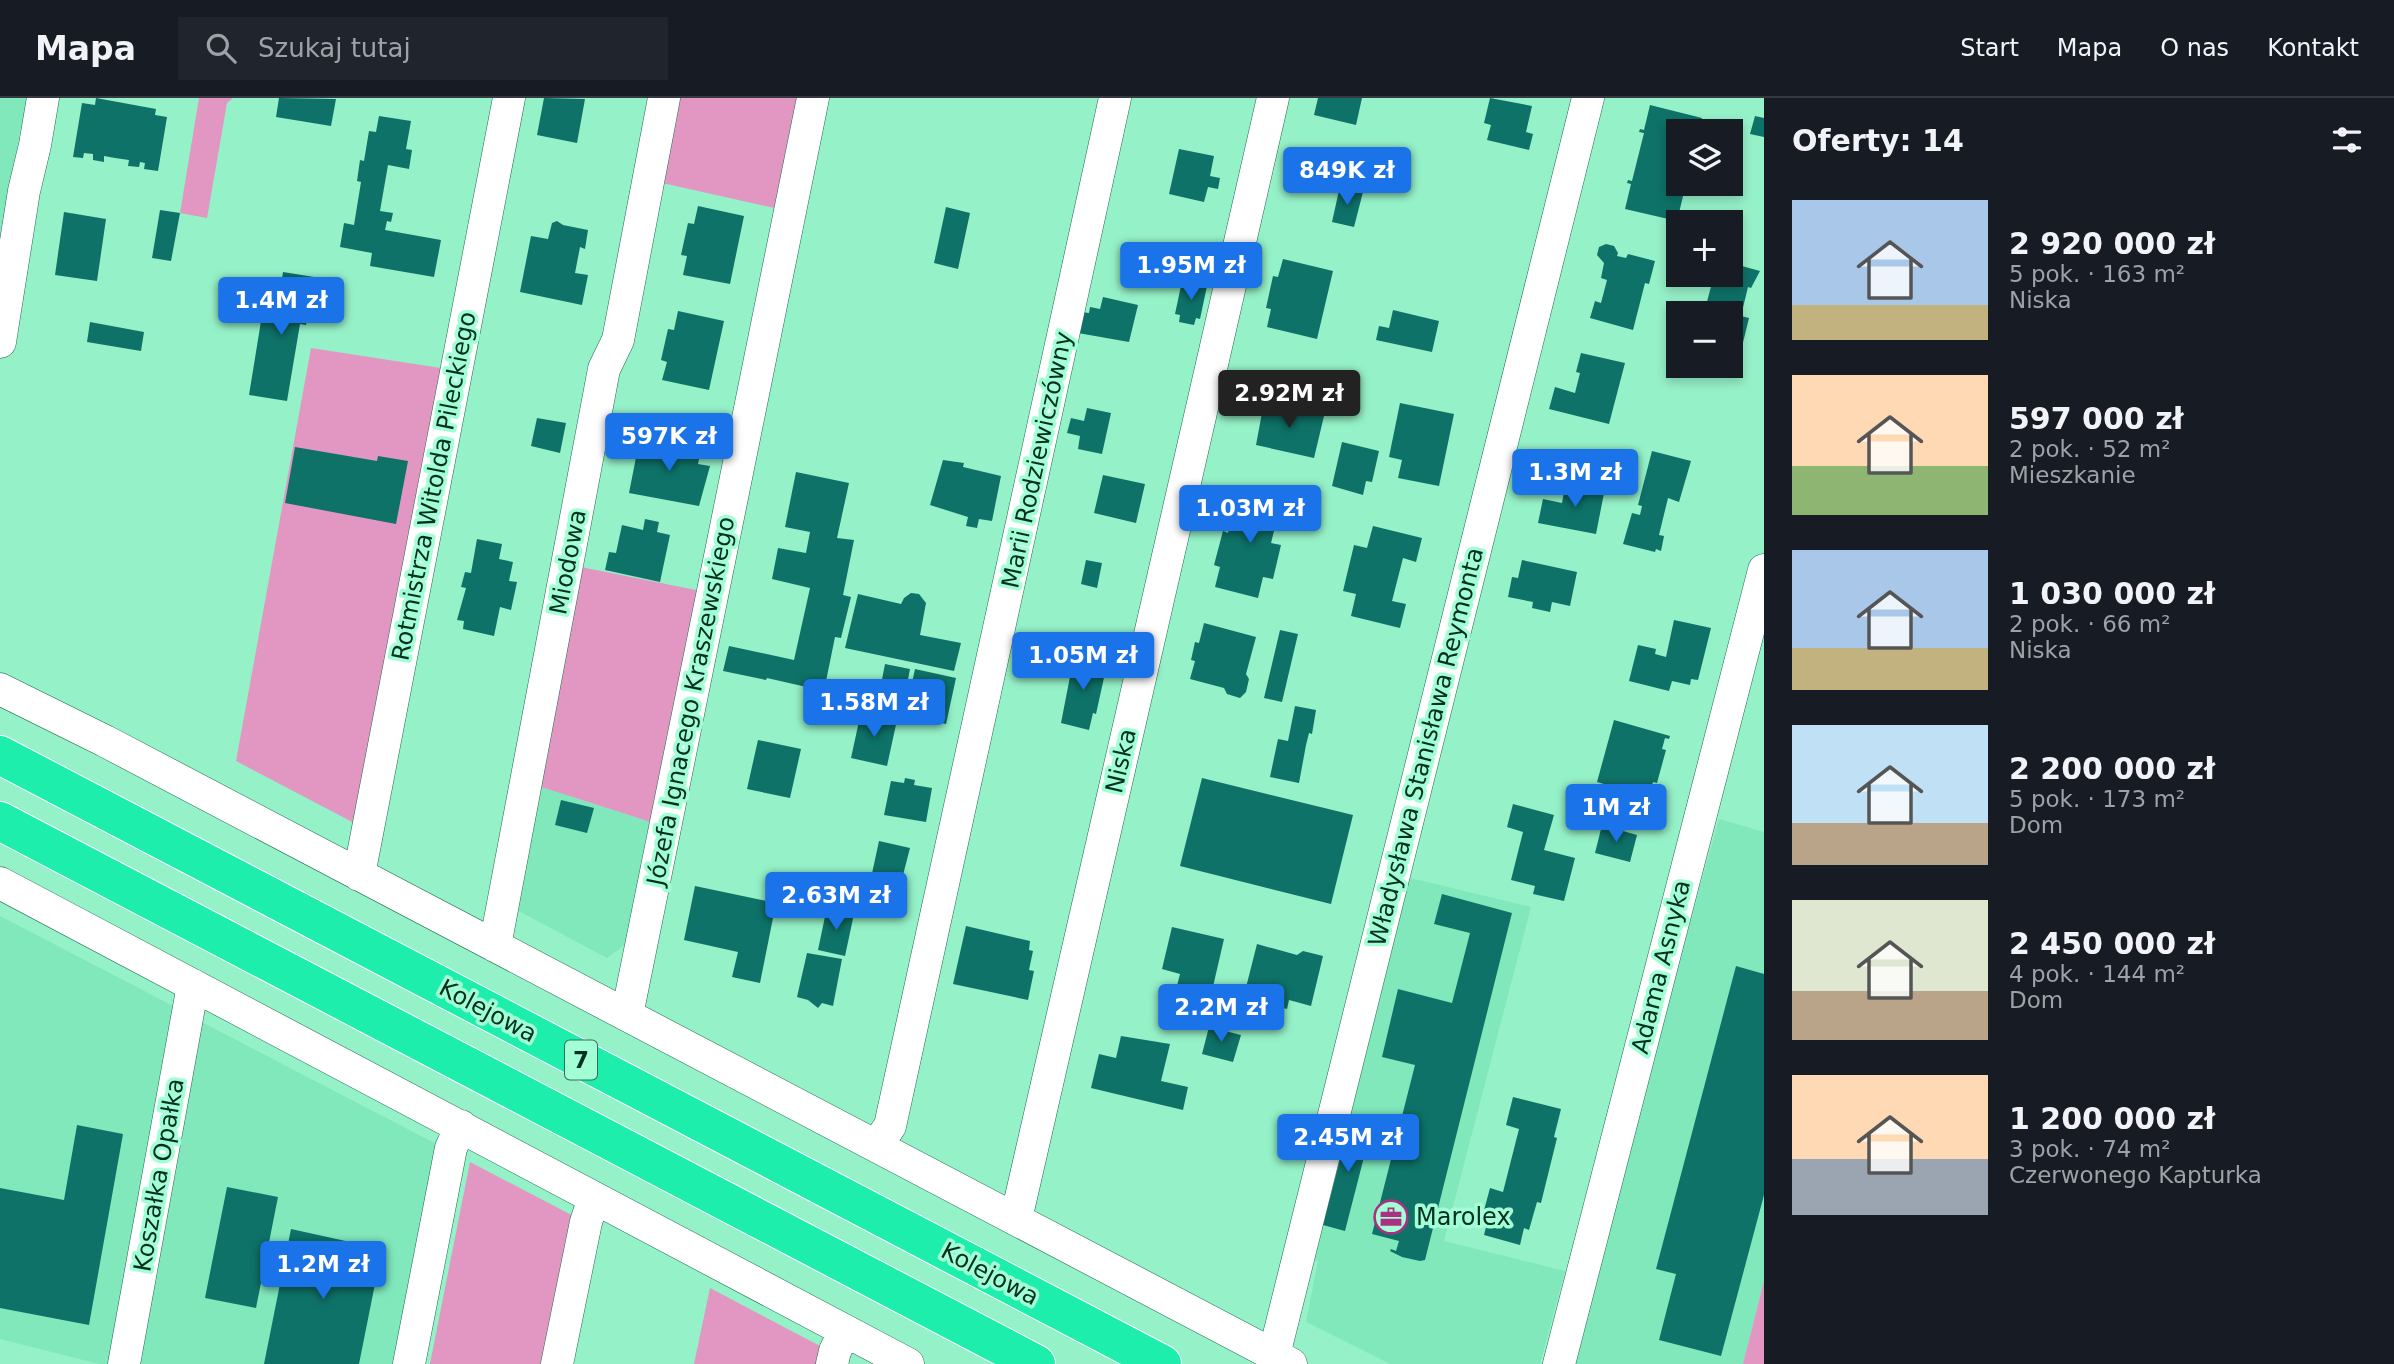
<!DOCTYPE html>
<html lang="pl">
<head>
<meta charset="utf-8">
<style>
	body { margin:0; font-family:"DejaVu Sans",sans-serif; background:#20242c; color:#f1f3f6; height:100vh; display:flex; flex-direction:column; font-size:26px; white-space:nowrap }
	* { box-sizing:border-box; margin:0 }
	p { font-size:23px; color:#9ea1a6 }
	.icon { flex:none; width:38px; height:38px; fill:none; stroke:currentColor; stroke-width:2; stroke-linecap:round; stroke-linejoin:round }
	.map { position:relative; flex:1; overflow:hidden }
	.side { display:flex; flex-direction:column; background:#171b24; width:630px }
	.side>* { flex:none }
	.buttons { position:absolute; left:1666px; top:21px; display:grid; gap:14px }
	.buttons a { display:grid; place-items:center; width:77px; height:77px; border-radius:0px; background:#171b24; box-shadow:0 4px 10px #0003; font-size:35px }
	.price { position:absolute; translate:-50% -60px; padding:0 16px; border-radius:7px; background:#1a73e8; color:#fff; font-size:23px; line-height:46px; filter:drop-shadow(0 2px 4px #0008) }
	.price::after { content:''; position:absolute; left:50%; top:42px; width:21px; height:16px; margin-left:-10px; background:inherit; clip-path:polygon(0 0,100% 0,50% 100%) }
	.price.selected { background:#222; color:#fff }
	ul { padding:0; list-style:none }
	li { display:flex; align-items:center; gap:21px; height:175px; padding:0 28px }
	li span { display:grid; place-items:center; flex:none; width:196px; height:140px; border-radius:0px; color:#555 }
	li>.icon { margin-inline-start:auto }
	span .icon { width:84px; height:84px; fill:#fffc; stroke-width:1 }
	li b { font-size:30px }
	h2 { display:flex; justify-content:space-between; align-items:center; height:84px; padding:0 28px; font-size:30px }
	header { display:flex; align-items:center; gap:42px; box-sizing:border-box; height:98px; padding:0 35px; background:#171b24; border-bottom:2px solid #363941 }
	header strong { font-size:33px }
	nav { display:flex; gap:38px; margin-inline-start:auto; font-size:24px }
	.search { width:490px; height:63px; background:#20242c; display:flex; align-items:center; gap:18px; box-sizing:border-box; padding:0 24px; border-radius:0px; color:#9ea1a6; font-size:26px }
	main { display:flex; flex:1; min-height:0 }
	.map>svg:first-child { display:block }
	.built { fill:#81e8bc }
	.green { fill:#e197c2 }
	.building { fill:#0e7268 }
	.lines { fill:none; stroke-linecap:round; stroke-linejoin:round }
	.minor-casing { stroke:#1e684c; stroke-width:33 }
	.highway-casing { stroke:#fff; stroke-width:40 }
	.minor { stroke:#fff; stroke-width:32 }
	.highway { stroke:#1eeeac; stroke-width:38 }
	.labels { text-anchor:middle; stroke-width:7; stroke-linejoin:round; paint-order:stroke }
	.shield { fill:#a2ffd5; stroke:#346d56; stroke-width:2 }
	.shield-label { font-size:23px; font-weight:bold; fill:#052f20 }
	.street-label { font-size:24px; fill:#052f20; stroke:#a2ffd5 }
	.poi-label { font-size:24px; fill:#052f20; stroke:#a2ffd5; text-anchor:start }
</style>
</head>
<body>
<header>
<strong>Mapa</strong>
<div class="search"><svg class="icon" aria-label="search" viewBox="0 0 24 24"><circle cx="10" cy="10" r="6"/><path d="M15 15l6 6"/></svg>Szukaj tutaj</div>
<nav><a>Start</a><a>Mapa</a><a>O nas</a><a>Kontakt</a></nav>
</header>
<main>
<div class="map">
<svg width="1764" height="1266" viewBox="0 0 1764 1266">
	<rect width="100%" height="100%" fill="#95f1c8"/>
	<!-- built -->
	<path class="built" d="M0,0H32L27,31L20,32L0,160Z
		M538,688L657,726L633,841L607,860L513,810Z
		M1719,721L1764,734V1183L1743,1266H1567Z
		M1402,778L1531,809L1444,1143L1565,1173L1540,1266H1390L1306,1224L1318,1163L1307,1159Z
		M0,818L179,911L113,1266H99L0,1241Z
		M196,921L446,1051L402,1266H133Z"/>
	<!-- green -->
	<path class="green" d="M199,0H233L227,5L207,120L180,115Z
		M674,0H805L783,112L658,84Z
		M311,250L447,271L360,728L236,663Z
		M581,469L706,494L657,726L538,688Z
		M470,1064L579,1121L549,1266H430Z
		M1764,1183V1266H1743Z
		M710,1190L822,1249L819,1266H694Z"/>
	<!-- building -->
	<path class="building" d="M96,0L156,11L155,17L167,19L158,73L144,71L145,65L140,64L139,69L128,68L129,62L115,60L104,58V64L93,62V56L84,55L83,60L73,59L82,5L95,7Z
		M279,0L336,1L331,28L276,19Z
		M544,0L585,1L577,45L537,37Z
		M1318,0H1362L1356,27L1314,17Z
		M1490,0L1532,8L1526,34L1533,36L1529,52L1487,42L1491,27L1484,25Z
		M1650,7L1702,20L1699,33H1678V86H1686L1677,123L1625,111L1631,86L1627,85L1628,82L1632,83L1644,35L1639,34L1640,31L1644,32Z
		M379,18L411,23L406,51L412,52L409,71L388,67L380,113L393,115L391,124L387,123L385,132L441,142L434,179L370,168L372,155L340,149L344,125L354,127L361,84L357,83L360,62L364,63L369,33L376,34Z
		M1755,18L1764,20V39L1750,36Z
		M1179,51L1214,58L1210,78L1220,80L1218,91L1208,89L1204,104L1169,96Z
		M1340,88L1363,94L1354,129L1332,124Z
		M698,108L744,118L730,186L683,177L687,158L681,157L688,125L694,126Z
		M946,109L970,115L958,171L934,165Z
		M160,112L180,115L171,163L152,160Z
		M64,114L106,121L97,183L55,177Z
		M557,123L563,127L588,132L585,151L580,149L575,175L588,177L582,207L520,194L531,138L548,141L552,125Z
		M1606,146L1614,148L1618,155L1617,158L1626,160L1628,156L1655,163L1649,186L1645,185L1633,232L1590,220L1595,203L1601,205L1607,182L1601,180L1604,165L1597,157L1599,149Z
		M1283,161L1333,173L1317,241L1267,229L1271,211L1266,210L1273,178L1278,179Z
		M1731,165L1760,173L1751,190L1748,189L1741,218L1749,220L1738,265L1731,263V215H1704L1713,181L1709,180V177H1731Z
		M283,174L314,179L306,227L300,226L287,303L249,297L262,217L268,218L272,192L280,193Z
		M1182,183L1207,188L1200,221L1196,220L1194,227L1179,224L1180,217L1175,216Z
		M1103,199L1138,207L1129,244L1078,235L1082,214L1089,215L1090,209L1100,211Z
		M1393,212L1439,223L1432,254L1376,242L1379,228L1389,230Z
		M678,213L724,223L709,292L662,282L667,264L661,262L668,231L674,232Z
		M90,224L144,234L141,253L87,244Z
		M1581,255L1625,265L1609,326L1549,311L1555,289L1575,295L1580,275L1576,274Z
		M1264,304L1324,318L1314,360L1256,347Z
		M1400,305L1454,316L1439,388L1398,380L1402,362L1389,359Z
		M1087,310L1111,315L1102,356L1078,351L1080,338L1067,335L1071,320L1084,323Z
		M537,320L566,325L560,355L531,348Z
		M640,339L667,345L664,360L675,362L678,347L701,352L698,366L710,368L699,408L629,395Z
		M1342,344L1379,353L1372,384L1366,383L1363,397L1332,388Z
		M295,349L377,363L378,358L408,363L396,426L285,405Z
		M1652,353L1691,363L1679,404L1668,400L1659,437L1664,438L1661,453L1656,451L1655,454L1623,446L1632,415L1640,417L1642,408L1638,407Z
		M943,362L964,365L963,369L1001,378L992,423L979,421L977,430L966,428L968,419L930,407Z
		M796,374L849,385L837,440L854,442L843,497L851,499L841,540L835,539L824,593L767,580L766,582L723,573L729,548L794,562L810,490L772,481L778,450L806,455L810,434L785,429Z
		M1103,377L1145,386L1136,425L1094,415Z
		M1566,383L1605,390L1596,436L1538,425L1543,401L1562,405Z
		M1244,394L1289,404L1283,430L1275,429L1271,445L1281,447L1273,481L1263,479L1258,500L1215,489L1220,469L1214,467L1223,433L1228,435L1233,414L1239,415Z
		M645,421L659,424L657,434L670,437L660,484L605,472L609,454L616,455L622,427L643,432Z
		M1373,428L1422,440L1416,464L1403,460L1392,503L1406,506L1400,530L1351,518L1356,496L1343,493L1354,447L1367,450Z
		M477,441L502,446L499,461L513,464L509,483L517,484L511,512L500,509L494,538L463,531L464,523L457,522L466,490L461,489L465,474L471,475Z
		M1086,462L1102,465L1097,490L1081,486Z
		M1522,462L1577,474L1570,508L1552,504L1550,514L1532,510L1533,504L1508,499L1512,479L1518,480Z
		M911,495L919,496L926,505L920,537L961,545L954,573L845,550L858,496L901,506L904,500Z
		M1674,522L1711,530L1698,582L1691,581L1690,587L1672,583L1669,593L1629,583L1638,547L1656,551L1655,556L1666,559Z
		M1204,525L1256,539L1246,576L1249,581L1246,594L1240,600L1227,596L1224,590L1190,581L1195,563L1191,562L1195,544L1199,545Z
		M1280,532L1298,536L1282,604L1264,600Z
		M1074,558L1107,566L1096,616L1093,615L1089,632L1061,625Z
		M885,566L910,571L902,613L877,607Z
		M915,571L956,580L946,626L905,617Z
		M1295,608L1316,612L1312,636L1309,635L1306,647L1299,685L1270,679L1278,641L1288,643Z
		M861,614L897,622L887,668L851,660Z
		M1614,622L1670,638L1669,641L1665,640L1662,651L1666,652L1657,685L1653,684L1650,696L1653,697V700L1597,684Z
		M758,642L801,651L790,700L747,691Z
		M905,680L915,682L914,687L932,690L926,724L884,717L891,683L904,685Z
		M1202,680L1353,717L1331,806L1180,768Z
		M561,702L594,710L587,735L555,727Z
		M1513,706L1554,717L1544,752L1575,760L1564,803L1533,796L1535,788L1511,782L1523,734L1507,729Z
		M1602,727L1637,737L1630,764L1595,755Z
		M879,743L910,750L903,777L899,776L894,800L868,794Z
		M695,788L776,805L760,885L732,879L738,854L684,842Z
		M1442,796L1512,815L1425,1162L1420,1163L1402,1159L1390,1153L1391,1151L1396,1153L1399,1143L1372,1136L1415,967L1382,959L1398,891L1452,905L1470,835L1434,826Z
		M827,809L854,816L845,858L818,852Z
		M966,828L1030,843L1029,852L1033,853L1029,872L1034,873L1028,902L953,886Z
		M1172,829L1224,841L1203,932L1179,926L1181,915L1171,912L1180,876L1162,871Z
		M1257,846L1297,857L1303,853L1323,858L1311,908L1289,902L1287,911L1279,909L1274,930L1238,921Z
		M807,855L842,861L833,908L822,905L818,910L808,902L797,899Z
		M1736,868L1764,876V1097L1721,1258L1659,1242L1676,1176L1656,1171Z
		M1209,929L1241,937L1233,964L1202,956Z
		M1121,938L1170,946L1161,983L1188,989L1183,1012L1091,990L1099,956L1116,960Z
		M1513,999L1561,1011L1554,1039L1557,1040L1541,1105L1537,1104L1529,1132L1524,1130L1520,1147L1484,1137L1488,1121L1482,1120L1490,1090L1503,1094L1519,1031L1506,1027Z
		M1351,1019L1373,1024L1345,1133L1323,1127Z
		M77,1027L123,1036L89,1227L0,1210V1090L64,1102Z
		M227,1089L278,1099L256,1210L205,1200Z
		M291,1131L382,1151L359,1266H264Z"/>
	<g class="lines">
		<defs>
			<path id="minor" d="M0,244L24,93L35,47L43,0
				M0,591L105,643L1291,1266
				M359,777L509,0
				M0,785L908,1266
				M495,848L604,271L618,242L664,0
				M627,917L813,0
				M876,1048L890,1028L1115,0
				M1013,1119L1019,1108L1273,0
				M1274,1257L1588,0
				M124,1266L193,887
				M409,1266L451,1050L461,1028
				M557,1266L586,1124L594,1100
				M832,1266L835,1253L845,1233
				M1559,1266L1764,472"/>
			<path id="highway" d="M0,657L1162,1266
				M0,723L1036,1266"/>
		</defs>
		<!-- minor casing -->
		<use href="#minor" class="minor-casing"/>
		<!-- highway casing -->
		<use href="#highway" class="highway-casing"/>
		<!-- minor -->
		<use href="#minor" class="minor"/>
		<!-- highway -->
		<use href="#highway" class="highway"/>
	</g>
	<!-- icons -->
	<defs>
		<symbol id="office-ring" viewBox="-11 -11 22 22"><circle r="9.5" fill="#a2ffd5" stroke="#ab3082" stroke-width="1.5"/><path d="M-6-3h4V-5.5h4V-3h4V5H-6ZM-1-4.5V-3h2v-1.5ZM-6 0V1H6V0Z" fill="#ab3082"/></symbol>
	</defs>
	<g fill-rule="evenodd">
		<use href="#office-ring" x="1372" y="1100" width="38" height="38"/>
	</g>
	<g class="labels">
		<!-- shield labels -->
		<rect class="shield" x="565" y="942.5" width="32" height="39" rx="5"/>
		<g class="shield-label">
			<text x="581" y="970">7</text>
		</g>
		<!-- street labels -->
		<g class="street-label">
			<text transform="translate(1037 362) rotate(-78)" y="8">Marii Rodziewiczówny</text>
			<text transform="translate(434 388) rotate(-79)" y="8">Rotmistrza Witolda Pileckiego</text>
			<text transform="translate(568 464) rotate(-79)" y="8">Miodowa</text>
			<text transform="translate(691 603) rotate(-79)" y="8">Józefa Ignacego Kraszewskiego</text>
			<text transform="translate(1426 649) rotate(-76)" y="8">Władysława Stanisława Reymonta</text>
			<text transform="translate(1121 663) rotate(-77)" y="8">Niska</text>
			<text transform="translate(1661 869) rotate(-76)" y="8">Adama Asnyka</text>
			<text transform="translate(488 913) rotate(28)" y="8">Kolejowa</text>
			<text transform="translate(159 1077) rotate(-80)" y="8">Koszałka Opałka</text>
			<text transform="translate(990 1176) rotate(28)" y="8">Kolejowa</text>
		</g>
		<!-- poi labels -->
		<g class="poi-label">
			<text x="1416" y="1127">Marolex</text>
		</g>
	</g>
</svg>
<div class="buttons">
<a><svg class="icon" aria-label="layers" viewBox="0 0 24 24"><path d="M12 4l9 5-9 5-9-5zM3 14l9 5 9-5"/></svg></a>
<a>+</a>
<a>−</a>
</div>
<b class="price" style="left:1347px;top:109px">849K zł</b>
<b class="price" style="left:1191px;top:204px">1.95M zł</b>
<b class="price" style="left:281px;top:239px">1.4M zł</b>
<b class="price selected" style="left:1289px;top:332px">2.92M zł</b>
<b class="price" style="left:669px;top:375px">597K zł</b>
<b class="price" style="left:1575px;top:411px">1.3M zł</b>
<b class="price" style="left:1250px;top:447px">1.03M zł</b>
<b class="price" style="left:1083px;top:594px">1.05M zł</b>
<b class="price" style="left:874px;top:641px">1.58M zł</b>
<b class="price" style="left:1616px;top:746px">1M zł</b>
<b class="price" style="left:836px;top:834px">2.63M zł</b>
<b class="price" style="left:1221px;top:946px">2.2M zł</b>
<b class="price" style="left:1348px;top:1076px">2.45M zł</b>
<b class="price" style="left:323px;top:1203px">1.2M zł</b>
</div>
<section class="side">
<h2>Oferty: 14<svg class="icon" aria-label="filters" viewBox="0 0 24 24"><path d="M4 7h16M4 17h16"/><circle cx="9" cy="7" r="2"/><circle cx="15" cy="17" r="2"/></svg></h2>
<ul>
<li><span style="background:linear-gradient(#a9c7e8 75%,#c2b280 0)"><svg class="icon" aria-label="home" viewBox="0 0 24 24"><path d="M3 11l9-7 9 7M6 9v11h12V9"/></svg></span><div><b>2 920 000 zł</b><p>5 pok. · 163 m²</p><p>Niska</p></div></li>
<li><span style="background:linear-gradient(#ffd9b3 65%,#8fb573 0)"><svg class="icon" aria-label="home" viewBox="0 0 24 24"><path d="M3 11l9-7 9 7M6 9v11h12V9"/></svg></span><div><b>597 000 zł</b><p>2 pok. · 52 m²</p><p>Mieszkanie</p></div></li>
<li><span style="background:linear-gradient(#a9c7e8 70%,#c2b280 0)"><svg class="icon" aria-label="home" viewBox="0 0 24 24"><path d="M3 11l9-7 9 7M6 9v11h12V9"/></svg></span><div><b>1 030 000 zł</b><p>2 pok. · 66 m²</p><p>Niska</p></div></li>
<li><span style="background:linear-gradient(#bfe0f5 70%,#b9a48a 0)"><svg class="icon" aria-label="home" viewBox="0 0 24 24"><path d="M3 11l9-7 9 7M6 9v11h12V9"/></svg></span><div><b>2 200 000 zł</b><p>5 pok. · 173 m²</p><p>Dom</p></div></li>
<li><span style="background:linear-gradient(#dfe7d0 65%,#b9a48a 0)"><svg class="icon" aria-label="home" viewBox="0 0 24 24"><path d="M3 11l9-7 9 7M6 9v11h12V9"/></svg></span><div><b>2 450 000 zł</b><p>4 pok. · 144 m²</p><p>Dom</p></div></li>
<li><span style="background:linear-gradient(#ffd9b3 60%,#9aa5b1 0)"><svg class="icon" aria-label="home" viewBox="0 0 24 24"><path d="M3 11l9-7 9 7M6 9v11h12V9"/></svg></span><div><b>1 200 000 zł</b><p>3 pok. · 74 m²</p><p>Czerwonego Kapturka</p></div></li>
</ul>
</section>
</main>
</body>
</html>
